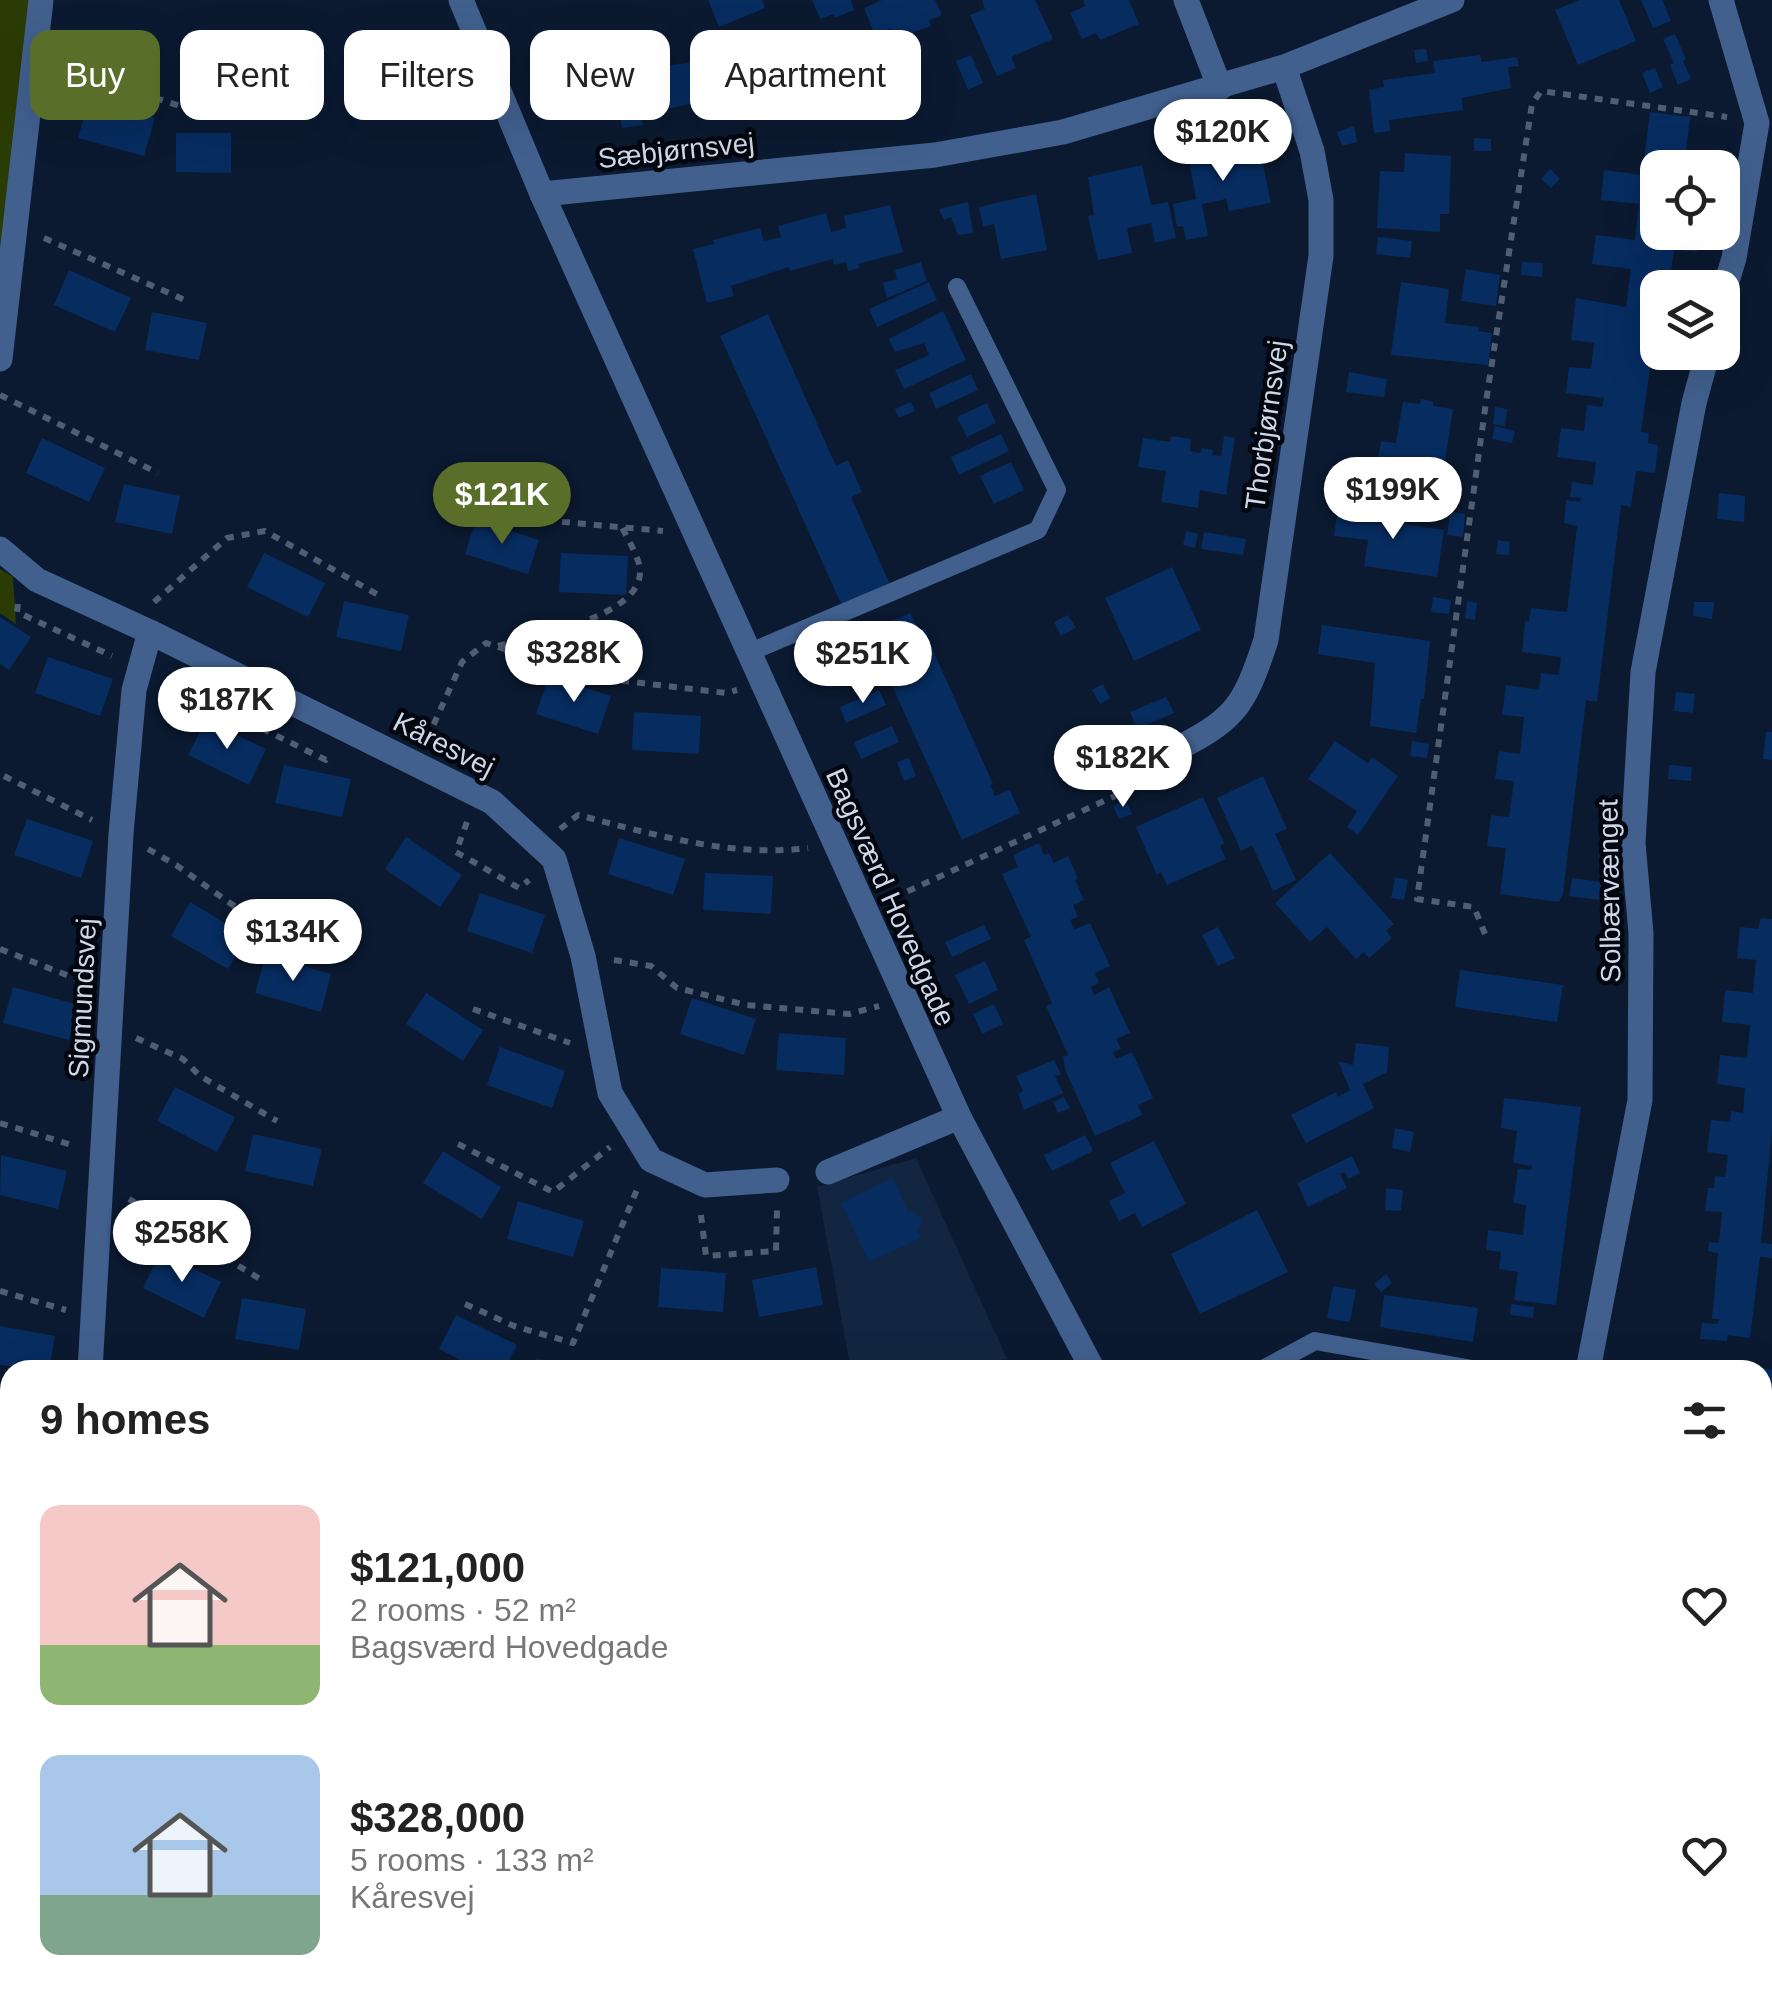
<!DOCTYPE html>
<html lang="en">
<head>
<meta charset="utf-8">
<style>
	body { margin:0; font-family:Arial,sans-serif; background:#f2f2f2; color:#222; height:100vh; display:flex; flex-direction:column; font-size:38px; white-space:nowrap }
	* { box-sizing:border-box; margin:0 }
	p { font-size:32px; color:#767676 }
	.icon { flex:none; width:55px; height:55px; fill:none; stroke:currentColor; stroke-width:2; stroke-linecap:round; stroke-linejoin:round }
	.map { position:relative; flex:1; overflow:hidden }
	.drawer { position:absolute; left:0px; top:1360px; width:1772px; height:640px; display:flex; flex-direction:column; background:#fff; border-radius:30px 30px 0 0; box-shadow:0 10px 40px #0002 }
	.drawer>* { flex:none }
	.banner { position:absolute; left:30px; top:30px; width:1000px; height:90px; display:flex; gap:20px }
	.controls { position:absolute; left:1640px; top:150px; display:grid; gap:20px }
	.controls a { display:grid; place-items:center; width:100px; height:100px; border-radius:20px; background:#fff; box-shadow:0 10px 40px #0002; font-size:50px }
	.price { position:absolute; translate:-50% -85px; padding:0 22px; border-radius:35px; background:#fff; color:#222; font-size:32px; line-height:65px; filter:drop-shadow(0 2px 5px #0008) }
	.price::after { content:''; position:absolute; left:50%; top:60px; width:30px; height:22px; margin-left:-15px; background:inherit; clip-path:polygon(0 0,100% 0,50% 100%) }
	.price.on { background:#586e29; color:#fff }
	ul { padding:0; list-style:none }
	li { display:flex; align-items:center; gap:30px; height:250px; padding:0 40px }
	li span { display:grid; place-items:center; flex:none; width:280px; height:200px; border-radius:20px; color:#555 }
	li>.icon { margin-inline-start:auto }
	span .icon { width:120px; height:120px; fill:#fffc; stroke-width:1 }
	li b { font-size:42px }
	h2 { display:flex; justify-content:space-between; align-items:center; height:120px; padding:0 40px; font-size:42px }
	.pill { padding:0 35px; border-radius:20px; background:#fff; box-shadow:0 10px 40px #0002; font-size:35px; line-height:90px }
	.pill.on { background:#586e29; color:#fff }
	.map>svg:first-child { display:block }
	.built { fill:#132641 }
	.green { fill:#2a3b03 }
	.building { fill:#072c60 }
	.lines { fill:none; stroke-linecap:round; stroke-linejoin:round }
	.path { stroke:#505e72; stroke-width:6; stroke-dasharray:8 8; stroke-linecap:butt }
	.service { stroke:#41608e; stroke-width:18 }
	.minor { stroke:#41608e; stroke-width:25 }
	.tertiary { stroke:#41608e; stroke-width:25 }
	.labels { text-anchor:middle; stroke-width:9; stroke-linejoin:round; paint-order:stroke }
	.street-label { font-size:28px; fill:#ced8e8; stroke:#02060f }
</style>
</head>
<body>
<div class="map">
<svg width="1772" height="2000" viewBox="0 0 1772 2000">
	<rect width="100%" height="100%" fill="#0b1a31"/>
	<!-- built -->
	<path class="built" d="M916,1158L1007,1359L953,1370H851L817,1187Z"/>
	<!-- green -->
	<path class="green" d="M0,0H30L0,294Z
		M0,569L13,577L16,624L0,613Z"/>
	<!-- building -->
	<path class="building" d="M708,0H762L765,8L719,27Z
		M812,0H851L854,10L835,18L834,14L820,19Z
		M882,0H935L942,15L929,20L931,26L896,38L891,28L875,35L864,8Z
		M982,0H1035L1053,39L1011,57L1016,68L997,76L970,15L985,9Z
		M1083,0H1129L1139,24L1100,40L1096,33L1082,39L1070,13L1085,6Z
		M1580,0H1619L1636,41L1578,65L1555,10Z
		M1641,0H1662L1671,21L1653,28Z
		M1675,34L1686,59L1683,61L1691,79L1678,85L1670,65L1674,63L1663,39Z
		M819,38L826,78L784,86L787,105L772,108L767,81L708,92L710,100L666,109L658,68Z
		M1426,49L1428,61L1416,63L1414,50Z
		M971,55L983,83L968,90L956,61Z
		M1480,55L1482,62L1517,57L1519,66L1508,67L1511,88L1462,98L1463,110L1389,120L1390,131L1374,133L1369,90L1384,87L1383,80L1435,73L1433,61Z
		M1655,68L1663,87L1650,93L1642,73Z
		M635,77L643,125L622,128L614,80Z
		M589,81L592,94L576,98L573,84Z
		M89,100L155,118L144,156L78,138Z
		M1650,112L1690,117L1684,168H1658V232H1676L1675,239L1698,242L1697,252L1674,249L1669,288H1658V312L1641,432L1649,433L1648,443L1658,445L1655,473L1636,471L1631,507L1621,505L1597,702L1586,700L1563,894L1559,902L1500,894L1506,848L1487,846L1491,815L1509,817L1514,781L1495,779L1499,751L1520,754L1524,717L1502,715L1506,685L1539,690L1541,673L1559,675L1561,657L1522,652L1525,621L1529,622L1531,608L1567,612L1577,526L1564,523L1566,500L1580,502L1581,498L1570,497L1572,482L1593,485L1596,462L1557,457L1561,428L1584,431L1587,405L1602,407L1604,398L1566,393L1569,367L1591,369L1594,343L1571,340L1576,298L1626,307L1631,269L1592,264L1596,235L1635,240L1639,204L1601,200L1604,170L1642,175Z
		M1354,126L1357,142L1342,146L1337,132Z
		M176,133H231V173L176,172Z
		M1474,138L1491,139V151H1474Z
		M1258,140L1271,203L1229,211L1226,199L1202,204L1208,236L1186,240L1183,226L1177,227L1173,204L1196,199L1188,154Z
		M1405,153L1451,156L1449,214H1440V232L1377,228L1380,171L1404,172Z
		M1142,165L1151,205L1168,202L1176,238L1155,243L1151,223L1127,228L1132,253L1098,260L1088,216L1094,215L1088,177Z
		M1550,169L1560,179L1551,188L1541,179Z
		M1036,194L1047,250L1001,259L994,224L983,227L979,207Z
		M968,202L973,233L958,235L951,217L944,220L939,209Z
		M890,205L903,252L858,264L859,268L848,271L846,262L834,265L833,259L790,271L789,267L731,286L734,296L707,303L693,249L714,244L713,240L760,228L764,241L781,237L778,226L826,213L831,232L846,228L844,216Z
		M1378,237L1412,241L1410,258L1376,254Z
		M921,262L927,281L887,298L883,283L897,279L895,270Z
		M1522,262L1543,263L1542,277L1521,275Z
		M1466,269L1500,275L1496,306L1461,301Z
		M69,270L131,298L115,332L54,305Z
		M929,282L937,300L877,327L869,309Z
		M1401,282L1449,289L1445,323L1479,327L1478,331L1492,333L1488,365L1391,355Z
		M943,311L966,360L904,389L895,370L929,355L924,343L895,352L889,339Z
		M152,312L207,323L199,360L145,350Z
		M768,314L836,466L848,460L862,492L851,497L892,589L844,610L720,336Z
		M1349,372L1387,379L1384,397L1346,392Z
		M971,374L978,390L936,409L929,393Z
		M1421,399L1433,401V406L1453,409L1441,486L1391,478L1392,473L1376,470L1381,441L1396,443L1403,402L1420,404Z
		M911,402L915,411L899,418L895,409Z
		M987,403L996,423L967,437L957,417Z
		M1495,407L1507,409L1505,426L1493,424Z
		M1495,426L1515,431L1512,443L1492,439Z
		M1001,434L1009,451L959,475L951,457Z
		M1171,436L1191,439L1190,451L1200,453L1202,448L1213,450L1212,455L1221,456L1224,436L1235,438L1226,495L1200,490L1198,508L1161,502L1166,471L1138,467L1143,438L1170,442Z
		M42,438L105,468L89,502L26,473Z
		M1011,462L1024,490L994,504L980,476Z
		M124,484L180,496L172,534L115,522Z
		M1719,493L1745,496L1744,522L1717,519Z
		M1338,507L1378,512L1376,520L1444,530L1437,577L1364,566L1368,540L1334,536Z
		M1450,512L1465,514L1463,537L1447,535Z
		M476,519L539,540L528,574L465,554Z
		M1186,531L1198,534L1195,548L1183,545Z
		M1204,532L1246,539L1243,555L1201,549Z
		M1498,540L1510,542L1509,555L1496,554Z
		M264,553L325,583L308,617L247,587Z
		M561,553L628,556L626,595L559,592Z
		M1172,567L1201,630L1134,661L1105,598Z
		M1433,597L1451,600L1449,614L1431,612Z
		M344,601L409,615L401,651L336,637Z
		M1467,601L1477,603L1475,620L1465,618Z
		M1694,602H1714L1712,619L1693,616Z
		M910,613L919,631L925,628L929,638L924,640L927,648L931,646L993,784L990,785L995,796L1010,790L1020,813L962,840L889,679L886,681L881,668L830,688L823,673L860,656L852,639Z
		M1068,615L1076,628L1061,636L1054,622Z
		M0,617L31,637L9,670L0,664Z
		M1322,625L1430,641L1424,699H1421L1416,733L1370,726L1375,663L1318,654Z
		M48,657L113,679L100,716L35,693Z
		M549,676L611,696L598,734L536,714Z
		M1103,684L1110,698L1100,704L1092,690Z
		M879,690L886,705L846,723L840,707Z
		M1676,692L1695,694L1693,713L1674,711Z
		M1166,697L1174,713L1137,729L1130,712Z
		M634,712L701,716L699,754L632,750Z
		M206,720L266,749L249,785L188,755Z
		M892,726L899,742L861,759L854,742Z
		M1766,732H1772V760L1763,759Z
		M1335,741L1368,763L1372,757L1398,776L1358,835L1347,827L1357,811L1308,779Z
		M1412,741L1429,744L1427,758L1410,756Z
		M1143,750L1151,767L1105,788L1100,776L1115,769L1112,764Z
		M909,758L916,776L904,781L897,762Z
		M284,765L351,779L342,817L275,803Z
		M1669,765L1692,767L1691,781L1668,779Z
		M1263,776L1287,829L1275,834L1296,880L1273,891L1252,845L1241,851L1217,798Z
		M1203,797L1224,843L1220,846L1226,859L1167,885L1161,872L1157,875L1136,827Z
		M1126,800L1132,814L1119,819L1113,806Z
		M27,819L93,841L81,878L14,855Z
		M406,837L462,875L440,907L385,869Z
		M619,838L685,859L673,895L608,874Z
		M1039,843L1044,855L1049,853L1054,863L1068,856L1078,878L1075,880L1084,900L1073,905L1078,917L1070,920L1074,930L1090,923L1110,966L1095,973L1099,983L1091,987L1094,995L1109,987L1130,1033L1116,1039L1121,1049L1113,1052L1116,1059L1132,1052L1153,1098L1138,1105L1142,1115L1095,1136L1066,1072L1063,1057L1068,1055L1046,1006L1052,1003L1024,940L1031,937L1002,874L1018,867L1013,855Z
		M1330,853L1394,924L1386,931L1392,938L1369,958L1364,952L1356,959L1327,927L1310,942L1275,903Z
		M705,873L773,876L771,914L703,910Z
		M1395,877L1408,880L1404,900L1391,898Z
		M1572,878L1602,882L1599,900L1569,896Z
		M480,893L545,915L532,953L467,931Z
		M190,902L247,936L228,969L171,936Z
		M1761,918L1772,919V1131L1761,1243L1772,1244V1258L1760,1257L1750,1338L1728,1335L1727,1341L1700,1339L1702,1323L1718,1324L1719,1319H1712L1718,1253L1708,1251L1709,1242L1719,1243L1722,1212L1705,1211L1708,1188H1714L1715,1176L1725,1177L1728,1155L1707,1152L1711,1120L1730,1122L1731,1111L1743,1113L1745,1088L1717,1084L1720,1055L1747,1058L1750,1025L1722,1022L1725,990L1753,993L1756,960L1737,958L1740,927L1758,929Z
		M984,925L991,939L952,957L945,942Z
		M1218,927L1235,958L1218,966L1202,935Z
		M266,955L331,974L321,1012L255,993Z
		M985,961L998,990L969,1004L955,975Z
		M1460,970L1563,985L1557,1022L1455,1007Z
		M13,987L79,1005L69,1040L3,1023Z
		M426,993L483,1030L463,1061L406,1024Z
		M692,998L756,1019L744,1055L680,1034Z
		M994,1004L1003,1024L982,1034L973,1014Z
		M779,1033L846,1038L844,1075L776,1070Z
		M1356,1043L1389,1047L1387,1072L1363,1084L1374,1108L1306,1143L1291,1115L1336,1092L1338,1097L1350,1090L1338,1061L1353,1065Z
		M500,1047L565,1071L552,1108L487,1085Z
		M1054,1060L1061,1074L1055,1076L1063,1093L1024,1110L1018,1094L1023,1091L1016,1076Z
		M175,1087L235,1117L217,1152L157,1121Z
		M1064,1097L1070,1108L1058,1113L1053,1102Z
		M1504,1098L1581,1107L1556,1305L1514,1300L1518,1272L1499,1269L1501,1252L1486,1250L1488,1230L1523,1235L1526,1205L1513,1203L1518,1169L1531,1170L1532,1166L1513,1163L1517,1131L1501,1128Z
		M1395,1128L1414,1132L1410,1152L1392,1148Z
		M253,1134L322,1149L313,1186L245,1171Z
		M1085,1135L1093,1151L1052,1171L1044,1155Z
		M1154,1141L1186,1204L1142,1227L1135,1213L1119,1221L1109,1201L1125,1193L1110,1163Z
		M443,1151L501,1187L482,1219L423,1183Z
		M1,1155L67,1171L58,1209L0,1195Z
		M1352,1156L1360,1173L1348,1179L1345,1172L1340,1174L1347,1188L1308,1207L1297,1183Z
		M893,1178L908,1212L913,1211L922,1220L917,1231L921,1238L869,1262L841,1203Z
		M1386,1188L1403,1190L1401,1211L1385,1210Z
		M518,1201L584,1221L573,1257L507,1239Z
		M1257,1210L1288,1272L1200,1314L1171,1254Z
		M160,1252L221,1282L204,1318L143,1288Z
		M816,1267L823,1305L759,1317L752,1280Z
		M661,1268L726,1273L723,1312L658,1307Z
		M1386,1274L1392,1283L1381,1292L1374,1284Z
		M1333,1286L1356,1290L1350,1322L1327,1318Z
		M1384,1295L1478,1308L1473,1342L1380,1327Z
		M242,1298L306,1309L299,1350L235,1339Z
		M1511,1304L1534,1307L1533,1318L1510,1315Z
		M456,1315L517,1345L504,1370H480L439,1349Z
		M0,1326L55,1336L49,1370L0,1365Z
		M537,1359L589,1368L588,1370H535Z
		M1762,1368L1772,1370V1387L1762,1385Z
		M0,1490L10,1491V1531L0,1530Z
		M0,1655L10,1657V1697L0,1695Z
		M1762,1797L1772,1798V1853H1762Z
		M10,1846V1888L0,1889V1847Z
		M1762,1907H1772V1958L1762,1957Z
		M269,1990H307V1992L271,1998Z
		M1033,1990H1053L1055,1997L1036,2000Z
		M1589,1990H1656V2000H1589Z"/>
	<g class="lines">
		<!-- path -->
		<path class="path" d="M64,68L207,115
			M44,238L187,301
			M0,395L158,473
			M530,519L663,531
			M154,602L227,538L265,531L380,596
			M18,604L17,612L112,656
			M498,646C533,636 643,617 640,570C639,557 628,540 622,527
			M227,703L226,711L326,760L332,754
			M427,739L462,662L486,643L590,677L726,693L737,690
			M4,776L92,820
			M467,822L456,852L519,888L529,880
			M560,829L578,815C652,834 732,858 808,848
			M148,849L176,865L301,953
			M893,898L1154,778
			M1485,934L1474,907L1417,899L1487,395L1532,104L1541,91L1727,117
			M0,949L82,981
			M614,960L651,966L677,988L746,1005L849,1014L879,1006
			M473,1009L570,1043
			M136,1038L183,1059L200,1076L277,1121
			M0,1123L75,1146
			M458,1144L553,1192L610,1147
			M129,1199L260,1279
			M701,1215L706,1256L776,1251L777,1210
			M0,1291L66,1310
			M465,1304L514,1326L573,1343L638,1187
			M0,1461L10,1464
			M0,1625L10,1628
			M1517,2000V1990"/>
		<!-- service -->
		<path class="service" d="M748,653L1038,530L1057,490L957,287
			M1261,1370L1315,1341L1478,1370"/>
		<!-- minor -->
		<path class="minor" d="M1186,0L1220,88
			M1721,0L1757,123L1734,258L1722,298
			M542,194L935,155L1063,132L1284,67L1452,0
			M0,359L41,0
			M0,549L37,580L150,632L492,802L554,859L583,956L610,1093L651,1160L705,1185L777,1180
			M1169,753C1234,720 1243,710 1266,640L1321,256V200L1312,151L1284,67
			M828,1172L959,1117
			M90,1370L121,834L134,690L150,632
			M1588,1370L1640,1100L1641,933L1633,843L1643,672L1694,403L1708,352
			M0,1767L10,1766"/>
		<!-- tertiary -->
		<path class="tertiary" d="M461,0L542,194L959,1117L1093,1370
			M1762,1656H1772
			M1374,1990L1377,2000"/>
	</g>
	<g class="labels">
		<!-- street labels -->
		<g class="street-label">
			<text transform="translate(676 150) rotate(-6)" y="10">Sæbjørnsvej</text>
			<text transform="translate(1266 425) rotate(-82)" y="10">Thorbjørnsvej</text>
			<text transform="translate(444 744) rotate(27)" y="10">Kåresvej</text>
			<text transform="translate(1609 891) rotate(-91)" y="10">Solbærvænget</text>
			<text transform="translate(891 897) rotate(66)" y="10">Bagsværd Hovedgade</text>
			<text transform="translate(82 998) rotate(-87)" y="10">Sigmundsvej</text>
		</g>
	</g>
</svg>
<div class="controls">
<a><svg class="icon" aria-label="locate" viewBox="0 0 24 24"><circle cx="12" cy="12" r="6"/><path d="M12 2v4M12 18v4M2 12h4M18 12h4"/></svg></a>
<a><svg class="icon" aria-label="layers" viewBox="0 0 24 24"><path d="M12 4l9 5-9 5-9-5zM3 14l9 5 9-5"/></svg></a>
</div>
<b class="price" style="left:1223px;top:184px">$120K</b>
<b class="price" style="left:1393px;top:542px">$199K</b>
<b class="price on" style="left:502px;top:547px">$121K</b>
<b class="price" style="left:574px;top:705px">$328K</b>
<b class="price" style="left:863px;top:706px">$251K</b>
<b class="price" style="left:227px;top:752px">$187K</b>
<b class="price" style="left:1123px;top:810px">$182K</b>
<b class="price" style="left:293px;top:984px">$134K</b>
<b class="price" style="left:182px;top:1285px">$258K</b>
<div class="banner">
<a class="pill on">Buy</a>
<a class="pill">Rent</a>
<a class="pill">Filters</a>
<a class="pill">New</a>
<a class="pill">Apartment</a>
</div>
<section class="drawer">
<h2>9 homes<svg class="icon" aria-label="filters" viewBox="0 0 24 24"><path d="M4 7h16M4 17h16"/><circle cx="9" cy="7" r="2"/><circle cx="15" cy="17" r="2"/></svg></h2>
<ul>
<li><span style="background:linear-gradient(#f6c9c9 70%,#8fb573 0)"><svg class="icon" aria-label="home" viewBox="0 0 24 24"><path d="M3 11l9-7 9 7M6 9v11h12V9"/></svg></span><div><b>$121,000</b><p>2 rooms · 52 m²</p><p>Bagsværd Hovedgade</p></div><svg class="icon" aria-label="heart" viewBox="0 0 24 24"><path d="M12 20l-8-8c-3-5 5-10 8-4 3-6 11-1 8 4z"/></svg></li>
<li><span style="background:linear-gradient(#a9c7e8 70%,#7fa58c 0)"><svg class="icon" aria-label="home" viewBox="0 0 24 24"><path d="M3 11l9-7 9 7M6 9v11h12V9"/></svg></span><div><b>$328,000</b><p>5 rooms · 133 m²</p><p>Kåresvej</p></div><svg class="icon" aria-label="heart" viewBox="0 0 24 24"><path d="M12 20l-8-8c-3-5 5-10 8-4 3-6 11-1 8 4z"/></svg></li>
</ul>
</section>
</div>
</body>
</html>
